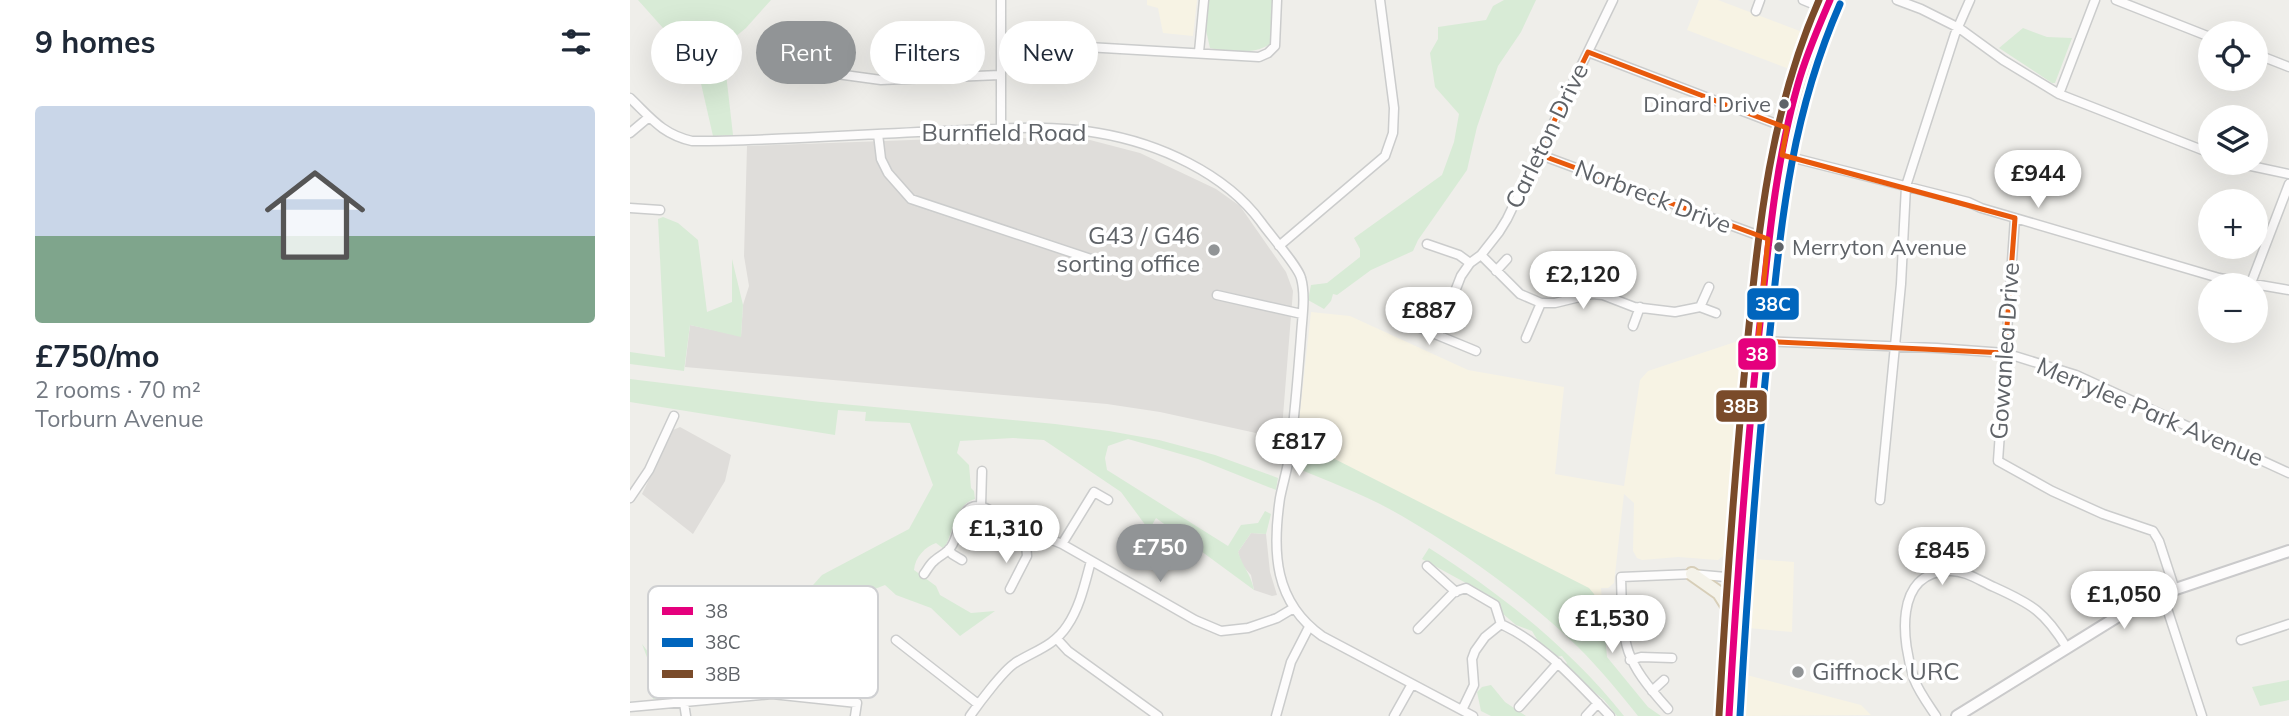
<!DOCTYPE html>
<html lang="en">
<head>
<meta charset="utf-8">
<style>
	body { margin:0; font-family:Mulish,sans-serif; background:#f2f2f3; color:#1f2937; height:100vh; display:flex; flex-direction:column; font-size:26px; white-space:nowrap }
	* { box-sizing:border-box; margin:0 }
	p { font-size:23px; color:#747a83 }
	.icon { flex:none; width:38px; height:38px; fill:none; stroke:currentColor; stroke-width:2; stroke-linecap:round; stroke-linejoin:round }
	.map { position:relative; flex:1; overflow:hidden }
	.side { display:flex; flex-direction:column; background:#fff; width:630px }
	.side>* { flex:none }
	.guide { position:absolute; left:21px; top:21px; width:665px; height:63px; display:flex; gap:14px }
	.fabs { position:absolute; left:1568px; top:21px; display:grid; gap:14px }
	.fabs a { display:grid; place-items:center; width:70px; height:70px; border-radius:50%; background:#fff; box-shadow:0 7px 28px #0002; font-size:35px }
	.price { position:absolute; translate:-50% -60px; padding:0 16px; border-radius:24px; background:#fff; color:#222; font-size:23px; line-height:46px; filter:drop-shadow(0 2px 4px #0008) }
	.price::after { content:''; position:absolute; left:50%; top:42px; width:21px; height:16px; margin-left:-10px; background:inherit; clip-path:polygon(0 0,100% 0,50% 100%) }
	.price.on { background:#919496; color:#fff }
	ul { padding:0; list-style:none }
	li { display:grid; align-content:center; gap:14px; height:371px; padding:0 35px }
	li span { display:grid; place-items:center; height:217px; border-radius:7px; color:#555 }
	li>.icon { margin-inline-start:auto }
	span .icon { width:126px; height:126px; fill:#fffc; stroke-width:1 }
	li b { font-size:30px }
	h2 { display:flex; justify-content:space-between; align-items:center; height:84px; padding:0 35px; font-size:30px }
	.tag { padding:0 24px; border-radius:32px; background:#fff; box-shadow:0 7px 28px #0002; font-size:24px; line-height:63px }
	.tag.on { background:#919496; color:#fff }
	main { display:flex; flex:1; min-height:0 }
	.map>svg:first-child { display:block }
	.commercial { fill:#f7f3e4 }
	.industrial { fill:#dfddda }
	.green { fill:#d8ebd6 }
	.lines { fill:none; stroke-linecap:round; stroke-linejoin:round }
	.street-casing { stroke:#cbcccc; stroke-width:11 }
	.secondary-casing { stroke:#cacacb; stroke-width:14 }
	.primary-casing { stroke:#d7ceb8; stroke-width:16 }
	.street { stroke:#fdfcfc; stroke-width:8 }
	.secondary { stroke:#fdfcfc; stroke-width:10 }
	.primary { stroke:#f4f2e9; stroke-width:12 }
	.bus-1-casing { stroke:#fff; stroke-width:12 }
	.bus-2-casing { stroke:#fff; stroke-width:12 }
	.bus-3-casing { stroke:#fff; stroke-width:12 }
	.bus-1 { stroke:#e5007d; stroke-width:7 }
	.bus-2 { stroke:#0065bd; stroke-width:7 }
	.bus-3 { stroke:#7a4b2a; stroke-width:7 }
	.marked { fill:none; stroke:#e8590c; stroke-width:5; stroke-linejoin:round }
	.bus-dot { fill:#5f6368; stroke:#fff; stroke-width:2.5 }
	.poi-dot { fill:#919496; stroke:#fff; stroke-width:2.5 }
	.labels { text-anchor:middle; stroke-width:7; stroke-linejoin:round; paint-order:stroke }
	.bus-label { font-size:22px; fill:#5f6368; stroke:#fff; text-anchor:end }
	.street-label { font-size:24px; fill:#5f6368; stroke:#fff }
	.poi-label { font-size:24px; fill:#5f6368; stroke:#fff; text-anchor:end }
	.key { fill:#fff; stroke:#cfd0d2; stroke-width:2 }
	.key-label { font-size:19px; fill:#5f6368 }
	.line-badge { stroke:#fff; stroke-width:2.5 }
	.badge-label { font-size:19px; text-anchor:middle; font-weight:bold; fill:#fff }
</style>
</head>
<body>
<main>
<section class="side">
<h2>9 homes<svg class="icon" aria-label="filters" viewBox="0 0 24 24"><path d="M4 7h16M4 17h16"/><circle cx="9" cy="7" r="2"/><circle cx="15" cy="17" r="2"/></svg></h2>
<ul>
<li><span style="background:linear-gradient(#c9d6e8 60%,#7fa58c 0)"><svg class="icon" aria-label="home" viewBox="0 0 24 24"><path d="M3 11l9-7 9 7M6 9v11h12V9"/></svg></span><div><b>£750/mo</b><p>2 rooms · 70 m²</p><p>Torburn Avenue</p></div></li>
</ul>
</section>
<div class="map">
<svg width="1659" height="716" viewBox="0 0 1659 716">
	<rect width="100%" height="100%" fill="#efeeea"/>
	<!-- commercial -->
	<path class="commercial" d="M517,0H567L563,36L533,33L528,8L517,5Z
		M1069,0H1088L1175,33L1162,70L1057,30Z
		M681,312L720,316L838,370L934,387L925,474L994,486L1010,380L1018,371L1108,341L1116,343L1097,553L1088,560L1048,557L1012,560L1007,558L1003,551L1004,503L994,494L984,583L978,588H971L973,614L964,594L666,448Z
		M1124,559L1164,562L1162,632L1119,628Z
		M1113,674L1231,705L1241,715L1113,716Z"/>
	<!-- industrial -->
	<path class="industrial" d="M362,137L460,140L510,153L586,189L610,206L656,272L663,291L651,441L626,433L530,412L477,404L55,367L60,325L111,336L113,305L119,286L114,256L117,146Z
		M50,427L101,455L95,481L63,534L12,494L43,430Z
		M621,533L636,534L640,572L647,595L642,596L624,590L621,575L612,565L608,552Z"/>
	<!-- green -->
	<path class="green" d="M8,0H141L116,28L93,47L103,135L83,136L67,66Z
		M578,0H643L640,44C624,55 598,52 580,48L575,26Z
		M874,0H906L891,32L868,66L847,127L837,170L788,240L783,251L741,270L707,295L703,294L701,301L694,309L678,300L681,285L697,283L730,257V249L724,238L812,175L824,142L829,114L805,87L800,53L808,39V27L856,20L863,6Z
		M1393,28L1417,37L1442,38L1425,83H1422L1369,48Z
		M33,217L48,223L68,240L77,312L102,302V259L113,305L111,337L60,325L54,371L0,364V352L35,357L28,219Z
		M0,379L191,402L425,424L479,431L529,440L585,455L648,478L646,490L568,459L498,439L478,446L475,458L477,470L598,546L611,525L628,523L635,511L641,514L636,534L621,533L608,552C613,567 621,575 624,590L526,518L519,530L491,492L414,440L383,438L330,441L327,453L339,465L341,488L344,491L345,499C325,504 323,534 314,549L306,543C295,547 285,557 284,570L306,586L310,595L341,613L365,611L330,636L301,608L266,595L255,585L237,592L215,615L220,660L248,667L245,674L216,667L194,638L153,674L167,690L139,685L23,699L18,660L12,644L39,679L129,666L154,646L142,631L192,575L279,529L303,485L280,423L235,421L236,412L208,410L205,435L0,402Z
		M696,432L687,450L959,588L964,594L973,614L977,657L1018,707L1031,716H1008C989,692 970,669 948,647C898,598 832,551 772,516C738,496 700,482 664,467L666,439Z
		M799,548C871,594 940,648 994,716H987L974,700L934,667L937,663L932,656L925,657L911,646L902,631L886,625L872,613L866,603L845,588L792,559Z
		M1659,680V700L1630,706L1622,687Z
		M861,685L875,702L896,716H861L851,711L847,692L852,687Z"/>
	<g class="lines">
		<defs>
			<path id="street" d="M371,0V128
				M1173,0L1195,9
				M1267,0L1291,9L1329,28L1373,60L1429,94L1580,153
				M1486,0L1580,37
				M1126,11L1130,0
				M209,33L161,35L150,39L144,47L143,57L146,68L162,76L207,74L251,80L370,75
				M188,34V50
				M371,42L629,57L638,53L645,46L647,0
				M569,52L574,0
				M958,52L1157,128
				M1626,54L1659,67
				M1429,94L1465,0
				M0,98C21,118 32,134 62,141C146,141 231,134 315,131C365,129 419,124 468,133C528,143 595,173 631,222C640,235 668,266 671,278C676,296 672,318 671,336C668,375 665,413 660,452C658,467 653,483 650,498C642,552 644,602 692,636L843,716
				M0,133L19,117
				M248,134L251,159L258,173L281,199L470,262
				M908,154L1138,239
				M1152,155L1338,202L1351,208L1589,278L1659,290
				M1607,163L1659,174
				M0,208L30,210
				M1385,218L1368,461L1422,491L1473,514L1523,531L1529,541L1545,590
				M797,244L829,255L840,263
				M649,246L755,156L763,133L764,108L750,0
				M851,255L890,294L911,303H925L962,294L973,295L1004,307L1045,312L1070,307L1086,313
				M866,271L877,259
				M1621,283L1659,184
				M587,295L672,314
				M952,296L960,271
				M1070,307L1079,287
				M763,314L777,319L783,325L846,351
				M1003,326L1010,307
				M808,335L831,276L840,263L851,255L869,232L877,219L983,0
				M896,338L911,303
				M1128,341L1307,348L1375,353L1446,375L1659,473
				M0,498L19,470L44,416
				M1250,500L1271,284L1276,186L1325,34L1340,0
				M351,506L352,471
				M383 533a11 11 0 1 1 22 0a11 11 0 1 1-22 0Z
				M405,533L432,544L565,620L591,631L618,628L647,618L662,609
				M432,544L464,492L478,500
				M319,549L322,554L332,560
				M797,566L826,592
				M294,574C297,570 300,564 304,561C309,556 317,553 321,547C326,540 328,529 331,521C343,490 367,515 384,527
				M380,589L397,556L396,544
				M1532,593L1572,716
				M788,629L824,592L836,588L865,605L871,624C914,644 948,683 980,716
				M427,639L438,651L528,716
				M266,640L348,704
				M1611,640L1659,624
				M1000,660L1011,657L1042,658
				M1022,691L1034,680
				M196,699L197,648
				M54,703L56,716
				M0,707L142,694L227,703L225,716
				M889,707L928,663
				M1038,709C991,657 993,645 991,577L1062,574L1107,578
				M832,710L844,685L842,659L845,651L855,637L871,624
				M340,716C349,703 373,671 385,663C404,651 424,646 437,626C450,607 455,583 461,561
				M646,716L661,662L679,627
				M764,716L782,684
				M956,716L968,703
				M1306,716C1298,704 1289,692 1284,679C1272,642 1263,572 1319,571C1335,570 1350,581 1364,587C1402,604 1415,612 1437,648"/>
			<path id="secondary" d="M1327,716L1516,599L1659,551"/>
			<path id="primary" d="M1062,574L1089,593L1103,615
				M1099,716C1106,592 1115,469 1128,346C1139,230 1148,107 1200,0"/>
		</defs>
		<!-- street casing -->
		<use href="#street" class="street-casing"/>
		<!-- secondary casing -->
		<use href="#secondary" class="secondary-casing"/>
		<!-- primary casing -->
		<use href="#primary" class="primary-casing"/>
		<!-- street -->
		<use href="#street" class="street"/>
		<!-- secondary -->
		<use href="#secondary" class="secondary"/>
		<!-- primary -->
		<use href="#primary" class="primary"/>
		<defs>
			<path id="bus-1" d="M1099,716C1106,594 1115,473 1127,351C1137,262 1143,171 1168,84C1176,55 1188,28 1200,0"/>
			<path id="bus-2" d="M1110,716C1117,594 1126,472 1138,351C1151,226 1159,121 1210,4"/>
			<path id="bus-3" d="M1089,715C1096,592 1105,469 1117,346C1129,225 1140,112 1189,0"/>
		</defs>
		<!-- bus-1 casing -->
		<use href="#bus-1" class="bus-1-casing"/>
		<!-- bus-2 casing -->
		<use href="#bus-2" class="bus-2-casing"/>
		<!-- bus-3 casing -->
		<use href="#bus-3" class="bus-3-casing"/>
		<!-- bus-1 -->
		<use href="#bus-1" class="bus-1"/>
		<!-- bus-2 -->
		<use href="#bus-2" class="bus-2"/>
		<!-- bus-3 -->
		<use href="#bus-3" class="bus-3"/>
	</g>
	<!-- marked area -->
	<path class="marked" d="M958,52L1157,128L1152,155L1385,218L1375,353L1128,341L1138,239L908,154Z"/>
	<!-- markers -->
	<g class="bus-dot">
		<circle cx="1154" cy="104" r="6"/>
		<circle cx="1149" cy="247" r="6"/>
	</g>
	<g class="poi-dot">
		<circle cx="584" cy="250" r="7"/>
		<circle cx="1168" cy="672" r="7"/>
	</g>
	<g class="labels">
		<!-- bus labels -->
		<g class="bus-label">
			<text x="1141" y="112">Dinard Drive</text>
			<text x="1162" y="255" text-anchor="start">Merryton Avenue</text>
		</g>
		<!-- street labels -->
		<g class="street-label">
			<text x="374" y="141">Burnfield Road</text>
			<text transform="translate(917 136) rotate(-64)" y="8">Carleton Drive</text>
			<text transform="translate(1023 197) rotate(21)" y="8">Norbreck Drive</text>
			<text transform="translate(1375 351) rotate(-86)" y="8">Gowanlea Drive</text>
			<text transform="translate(1520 412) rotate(23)" y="8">Merrylee Park Avenue</text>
		</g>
		<!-- poi labels -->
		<g class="poi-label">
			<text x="570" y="244">G43 / G46<tspan x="570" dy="28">sorting office</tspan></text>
			<text x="1182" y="680" text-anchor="start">Giffnock URC</text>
		</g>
	</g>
	<!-- legend -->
	<rect x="18" y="586" width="230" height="112" rx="10" class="key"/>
	<rect x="32" y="607" width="31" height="8" fill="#e5007d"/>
	<rect x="32" y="638" width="31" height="9" fill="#0065bd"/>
	<rect x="32" y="670" width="31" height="8" fill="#7a4b2a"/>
	<g class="key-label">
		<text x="75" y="618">38</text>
		<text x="75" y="649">38C</text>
		<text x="75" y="681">38B</text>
	</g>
	<g class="line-badge">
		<rect x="1116" y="287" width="54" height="34" rx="7" fill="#0065bd"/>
		<rect x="1107" y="337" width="40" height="34" rx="7" fill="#e5007d"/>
		<rect x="1085" y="389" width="53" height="34" rx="7" fill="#7a4b2a"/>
	</g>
	<g class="badge-label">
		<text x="1143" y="311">38C</text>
		<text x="1127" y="361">38</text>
		<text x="1111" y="413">38B</text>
	</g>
</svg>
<div class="fabs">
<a><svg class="icon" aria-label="locate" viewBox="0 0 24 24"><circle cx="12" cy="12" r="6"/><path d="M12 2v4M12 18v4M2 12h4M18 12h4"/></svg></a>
<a><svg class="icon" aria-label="layers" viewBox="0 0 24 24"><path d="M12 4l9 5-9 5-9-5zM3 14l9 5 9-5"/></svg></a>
<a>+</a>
<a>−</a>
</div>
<b class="price" style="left:1408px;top:210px">£944</b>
<b class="price" style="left:953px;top:311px">£2,120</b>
<b class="price" style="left:799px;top:347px">£887</b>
<b class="price" style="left:669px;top:478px">£817</b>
<b class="price" style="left:376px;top:565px">£1,310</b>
<b class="price on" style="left:530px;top:584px">£750</b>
<b class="price" style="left:1312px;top:587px">£845</b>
<b class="price" style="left:1494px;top:631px">£1,050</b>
<b class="price" style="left:982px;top:655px">£1,530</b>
<div class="guide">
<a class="tag">Buy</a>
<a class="tag on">Rent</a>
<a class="tag">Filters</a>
<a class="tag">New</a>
</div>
</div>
</main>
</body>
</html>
